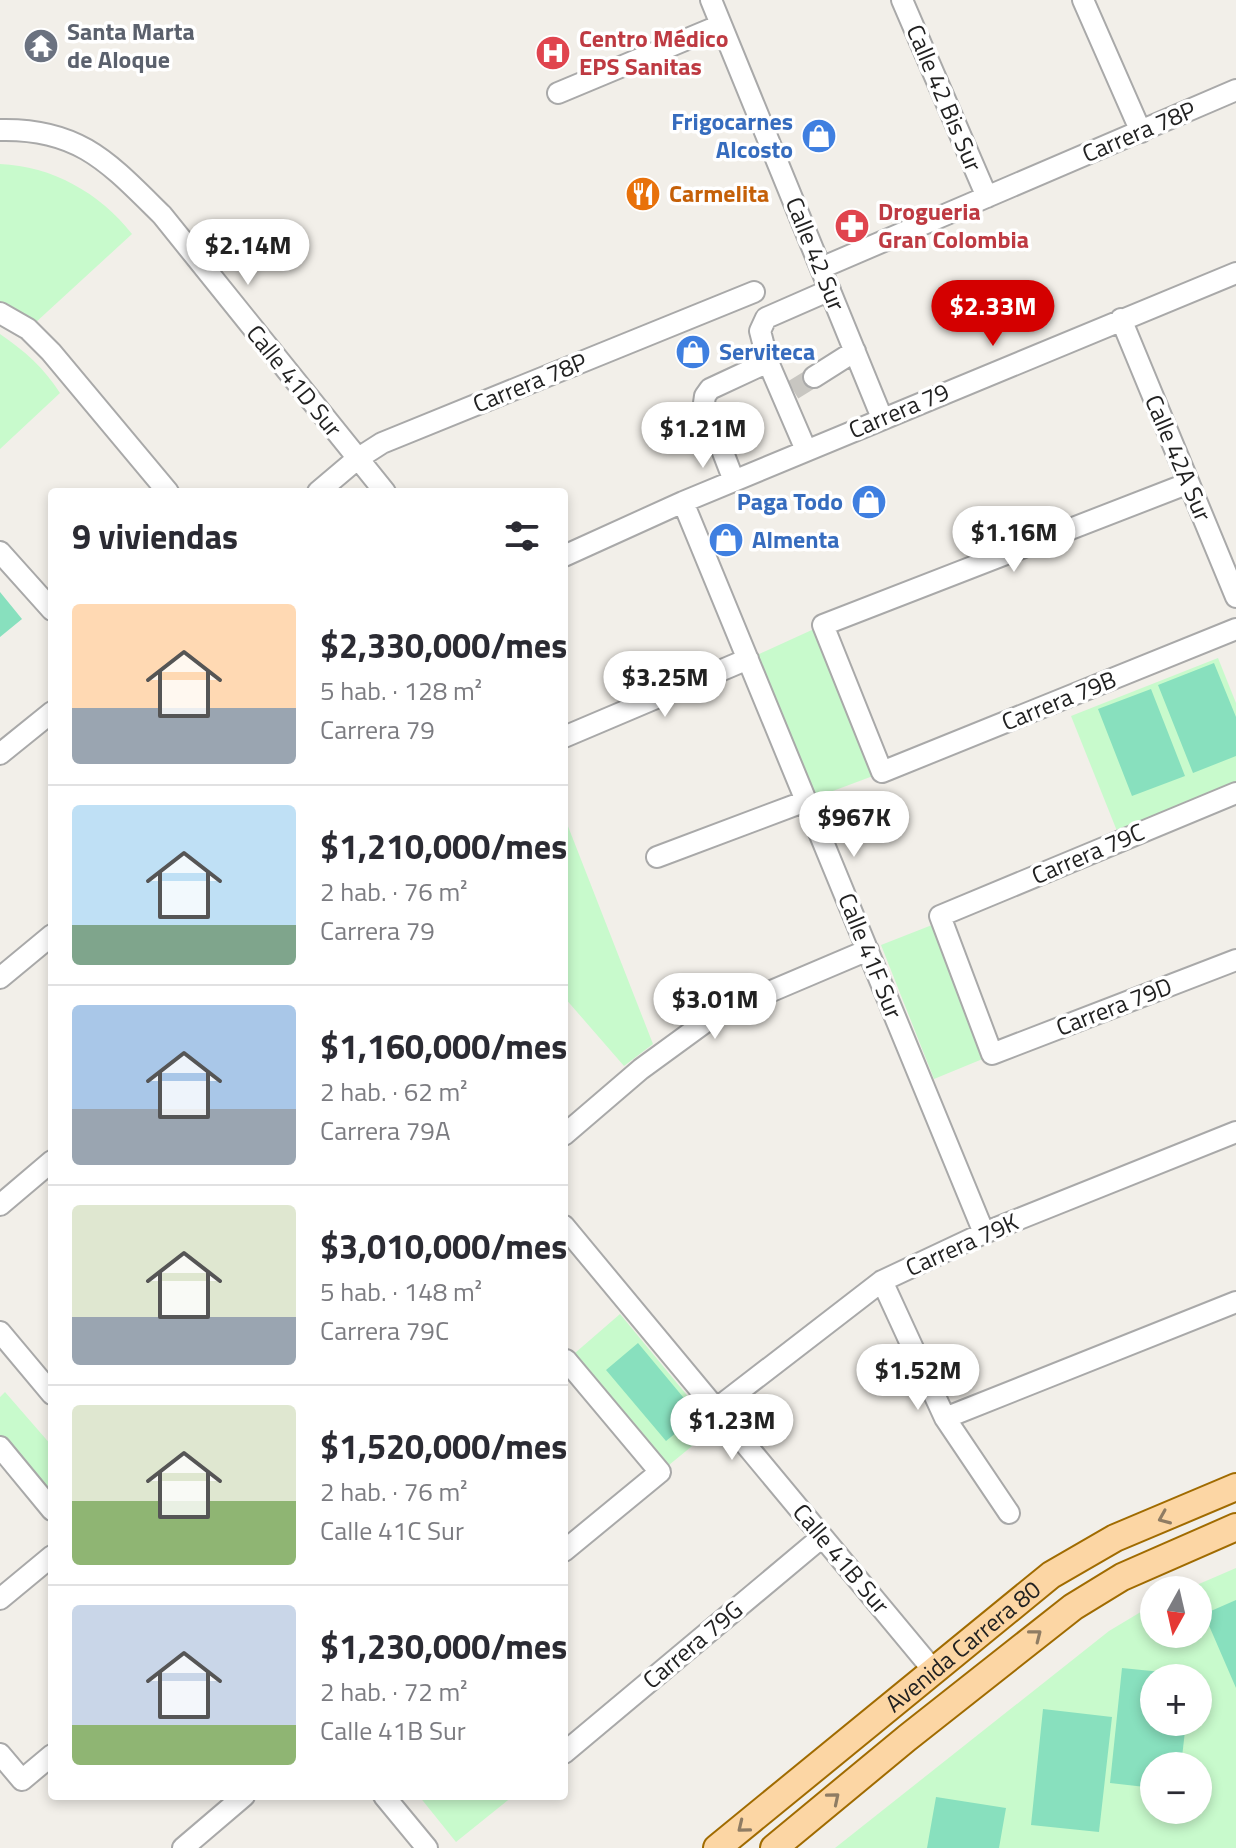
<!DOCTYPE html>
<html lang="es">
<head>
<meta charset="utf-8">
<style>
	body { margin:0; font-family:"Titillium Web",sans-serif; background:#f7f7f7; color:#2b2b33; height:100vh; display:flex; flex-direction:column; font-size:30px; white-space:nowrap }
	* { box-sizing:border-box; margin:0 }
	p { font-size:26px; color:#7c7c81 }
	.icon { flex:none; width:44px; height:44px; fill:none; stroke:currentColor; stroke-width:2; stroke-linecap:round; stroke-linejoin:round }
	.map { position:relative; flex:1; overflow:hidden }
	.side { position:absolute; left:48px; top:488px; width:520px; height:1312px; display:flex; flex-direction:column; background:#fff; border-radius:8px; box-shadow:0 4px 12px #0003 }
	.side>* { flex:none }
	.needle { width:52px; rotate:188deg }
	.controls { position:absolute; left:1140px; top:1576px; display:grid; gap:16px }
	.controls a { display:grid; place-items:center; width:72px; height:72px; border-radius:50%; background:#fff; box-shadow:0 4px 12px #0003; font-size:40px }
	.price { position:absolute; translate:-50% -68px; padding:0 18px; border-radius:28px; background:#fff; color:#222; font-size:26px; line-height:52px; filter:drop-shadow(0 2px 4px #0008) }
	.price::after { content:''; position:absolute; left:50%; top:48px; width:24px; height:18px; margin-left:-12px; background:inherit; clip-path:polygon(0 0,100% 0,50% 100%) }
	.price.on { background:#d40000; color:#fff }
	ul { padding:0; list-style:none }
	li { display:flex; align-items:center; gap:24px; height:200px; padding:0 24px }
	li+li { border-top:2px solid #e1e1e2 }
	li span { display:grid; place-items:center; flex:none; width:224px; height:160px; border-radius:8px; color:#555 }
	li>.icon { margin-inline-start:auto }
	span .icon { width:96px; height:96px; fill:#fffc; stroke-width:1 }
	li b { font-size:34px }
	h2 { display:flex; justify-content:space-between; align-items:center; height:96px; padding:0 24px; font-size:34px }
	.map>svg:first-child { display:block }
	.park { fill:#c8facc; fill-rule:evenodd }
	.pitch { fill:#88e0be }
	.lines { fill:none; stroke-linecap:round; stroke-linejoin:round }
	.minor-tunnel { stroke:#c8c6c1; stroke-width:20; stroke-dasharray:20 10; stroke-linecap:butt }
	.minor-casing { stroke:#a9a9a9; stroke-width:24 }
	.major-casing { stroke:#a06b00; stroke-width:30 }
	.minor { stroke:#fff; stroke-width:20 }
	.major { stroke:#fcd6a4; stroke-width:26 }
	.oneway { stroke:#8f7c63 }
	.labels { text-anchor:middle; stroke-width:7; stroke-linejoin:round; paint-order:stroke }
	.worship-label { font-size:24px; font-weight:bold; fill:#5b616d; stroke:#fff; text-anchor:start }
	.health-label { font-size:24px; font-weight:bold; fill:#be3a42; stroke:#fff; text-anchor:start }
	.street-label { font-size:24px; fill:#222; stroke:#fff }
	.shop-label { font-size:24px; font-weight:bold; fill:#366cbe; stroke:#fff; text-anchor:end }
	.food-label { font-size:24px; font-weight:bold; fill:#c56008; stroke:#fff; text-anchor:start }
</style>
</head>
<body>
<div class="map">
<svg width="1236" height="1848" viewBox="0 0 1236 1848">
	<rect width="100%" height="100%" fill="#f2efe9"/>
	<!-- park -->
	<path class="park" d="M0,164C52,166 100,193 132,234L35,323L15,308L0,301Z
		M0,334C25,351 44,368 60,393L0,449Z
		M814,629L873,776L814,798L757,655Z
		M1218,658L1236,703V784L1117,831L1071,716Z
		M564,816L653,1044L624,1066L564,997Z
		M932,925L985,1058L934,1079L881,945Z
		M620,1314L714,1428L669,1465L575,1353Z
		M5,1392L52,1446V1500L0,1439V1397Z
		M1236,1568V1848H835L1109,1631L1154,1604V1634H1198V1590H1185ZM1154,1678H1198V1722H1154ZM1154,1766H1198V1810H1154Z
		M419,1796H513L456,1842Z"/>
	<!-- pitch -->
	<path class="pitch" d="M0,592L22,619L0,637Z
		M1214,663L1236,717V756L1193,773L1158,685Z
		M1151,689L1185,776L1132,796L1098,709Z
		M638,1343L698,1415L666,1441L606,1370Z
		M1236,1600V1688L1204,1614Z
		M1122,1668L1191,1675V1678H1154V1722H1186L1181,1766H1154V1788L1110,1783Z
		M1043,1709L1112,1717L1099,1832L1031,1825Z
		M936,1797L1006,1808L999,1848H927Z"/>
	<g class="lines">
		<!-- minor-tunnel -->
		<path class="minor-tunnel" d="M793,390L814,377"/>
		<defs>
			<path id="minor" d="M711,0L882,418
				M902,0L987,197
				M1083,0L1141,132
				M558,93L721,25
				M0,130C80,128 110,164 162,215L385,492
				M821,268L1236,90
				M0,313L28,329L51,352L168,492
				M1121,319L1236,597
				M768,362L806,450
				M814,377L855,351
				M734,481L704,403L705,396L710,389L768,362L760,331L766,318L830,290
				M1189,483L823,625L882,772L1236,629
				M318,492L357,459L382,443L754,292
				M683,502L984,1233
				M0,552L52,610
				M564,556L683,502L1236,273
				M564,737L748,659
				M0,754L52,712
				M1236,793L940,916L992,1054L1236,960
				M657,857L806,801
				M0,978L52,935
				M564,1135L641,1069L715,1015L868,950
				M0,1205L52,1161
				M564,1226L934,1671
				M882,1281L945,1418L1009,1513
				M0,1332L52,1394
				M564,1362L566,1360L660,1472L564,1551
				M716,1409L882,1281L984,1233L1236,1132
				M945,1418L1236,1302
				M0,1447L52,1510
				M0,1599L52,1556
				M564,1753L822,1537
				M0,1754L22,1780L52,1755
				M384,1796L427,1848
				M183,1848L244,1796"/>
			<g id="major">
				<path id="s1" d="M717,1848L1051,1575L1115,1538L1236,1487"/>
				<path d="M774,1848L907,1738L1073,1607L1122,1577L1236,1527"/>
			</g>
		</defs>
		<!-- minor casing -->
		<use href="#minor" class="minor-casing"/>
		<!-- major casing -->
		<use href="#major" class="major-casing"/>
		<!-- minor -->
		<use href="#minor" class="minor"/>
		<!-- major -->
		<use href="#major" class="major"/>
	</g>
	<!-- one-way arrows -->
	<defs><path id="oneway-chevron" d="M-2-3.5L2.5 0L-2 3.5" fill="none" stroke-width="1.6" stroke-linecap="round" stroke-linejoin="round" transform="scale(2)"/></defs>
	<g class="oneway">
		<use href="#oneway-chevron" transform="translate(1164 1518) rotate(157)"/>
		<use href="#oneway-chevron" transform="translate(1036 1635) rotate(-38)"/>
		<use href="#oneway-chevron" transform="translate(834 1798) rotate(-40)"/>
		<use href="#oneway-chevron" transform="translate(743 1827) rotate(141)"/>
	</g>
	<!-- icons -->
	<defs>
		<symbol id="temple-disc" viewBox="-11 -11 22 22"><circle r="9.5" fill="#6b7280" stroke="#fff"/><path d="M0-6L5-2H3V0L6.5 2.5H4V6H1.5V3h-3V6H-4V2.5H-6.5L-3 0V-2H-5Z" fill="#fff"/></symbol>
		<symbol id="hospital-disc" viewBox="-11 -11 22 22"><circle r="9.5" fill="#e0444e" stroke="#fff"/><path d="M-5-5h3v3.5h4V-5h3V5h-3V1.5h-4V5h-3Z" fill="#fff"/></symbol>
		<symbol id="shop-disc" viewBox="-11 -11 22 22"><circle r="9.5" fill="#3f7fe0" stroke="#fff"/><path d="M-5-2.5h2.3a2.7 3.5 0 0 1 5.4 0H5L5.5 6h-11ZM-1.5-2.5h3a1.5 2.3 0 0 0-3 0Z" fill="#fff"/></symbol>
		<symbol id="restaurant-disc" viewBox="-11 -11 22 22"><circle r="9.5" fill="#e8710a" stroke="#fff"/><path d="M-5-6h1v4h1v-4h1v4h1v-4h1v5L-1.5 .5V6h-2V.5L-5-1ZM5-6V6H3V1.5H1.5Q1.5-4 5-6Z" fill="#fff"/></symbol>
		<symbol id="pharmacy-disc" viewBox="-11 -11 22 22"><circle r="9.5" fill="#e0444e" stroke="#fff"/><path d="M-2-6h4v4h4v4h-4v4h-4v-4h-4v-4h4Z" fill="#fff"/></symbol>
	</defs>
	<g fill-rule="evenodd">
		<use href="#temple-disc" x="21" y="26" width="40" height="40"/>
		<use href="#hospital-disc" x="533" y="33" width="40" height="40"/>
		<use href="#shop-disc" x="799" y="116" width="40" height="40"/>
		<use href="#restaurant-disc" x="623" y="174" width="40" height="40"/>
		<use href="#pharmacy-disc" x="832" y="206" width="40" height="40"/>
		<use href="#shop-disc" x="673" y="332" width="40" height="40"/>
		<use href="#shop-disc" x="849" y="482" width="40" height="40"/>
		<use href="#shop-disc" x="706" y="520" width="40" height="40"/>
	</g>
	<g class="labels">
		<!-- worship labels -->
		<g class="worship-label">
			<text x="67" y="40">Santa Marta<tspan x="67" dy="28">de Aloque</tspan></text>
		</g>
		<!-- health labels -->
		<g class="health-label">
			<text x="579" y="47">Centro Médico<tspan x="579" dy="28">EPS Sanitas</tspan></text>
			<text x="878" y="220">Drogueria<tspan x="878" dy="28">Gran Colombia</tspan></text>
		</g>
		<!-- street labels -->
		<g class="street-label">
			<text transform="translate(944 98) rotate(67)" y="8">Calle 42 Bis Sur</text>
			<text transform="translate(1139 132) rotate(-23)" y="8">Carrera 78P</text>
			<text transform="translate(815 254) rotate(68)" y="8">Calle 42 Sur</text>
			<text transform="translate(294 381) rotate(51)" y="8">Calle 41D Sur</text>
			<text transform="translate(530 383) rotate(-22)" y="8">Carrera 78P</text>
			<text transform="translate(899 411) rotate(-23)" y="8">Carrera 79</text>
			<text transform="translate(1178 458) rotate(67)" y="8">Calle 42A Sur</text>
			<text transform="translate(1059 701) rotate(-22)" y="8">Carrera 79B</text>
			<text transform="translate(1088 854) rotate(-23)" y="8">Carrera 79C</text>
			<text transform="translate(870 956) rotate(68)" y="8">Calle 41F Sur</text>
			<text transform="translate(1114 1007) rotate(-21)" y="8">Carrera 79D</text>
			<text transform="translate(962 1245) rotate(-24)" y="8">Carrera 79K</text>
			<text transform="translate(841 1559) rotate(50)" y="8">Calle 41B Sur</text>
			<text transform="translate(693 1645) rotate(-40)" y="8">Carrera 79G</text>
			<text dy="8" stroke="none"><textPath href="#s1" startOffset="318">Avenida Carrera 80</textPath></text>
		</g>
		<!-- shop labels -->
		<g class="shop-label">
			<text x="793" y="130">Frigocarnes<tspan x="793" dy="28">Alcosto</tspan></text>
			<text x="719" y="360" text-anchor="start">Serviteca</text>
			<text x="843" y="510">Paga Todo</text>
			<text x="752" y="548" text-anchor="start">Almenta</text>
		</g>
		<!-- food labels -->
		<g class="food-label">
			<text x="669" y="202">Carmelita</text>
		</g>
	</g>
</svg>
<div class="controls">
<a><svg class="needle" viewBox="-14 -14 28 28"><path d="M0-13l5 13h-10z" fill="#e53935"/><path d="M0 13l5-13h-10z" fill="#7c7c81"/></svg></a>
<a>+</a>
<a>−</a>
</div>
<b class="price" style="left:248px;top:287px">$2.14M</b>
<b class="price on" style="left:993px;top:348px">$2.33M</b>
<b class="price" style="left:703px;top:470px">$1.21M</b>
<b class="price" style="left:1014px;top:574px">$1.16M</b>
<b class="price" style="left:665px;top:719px">$3.25M</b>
<b class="price" style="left:854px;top:859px">$967K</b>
<b class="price" style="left:715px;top:1041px">$3.01M</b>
<b class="price" style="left:918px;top:1412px">$1.52M</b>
<b class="price" style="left:732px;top:1462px">$1.23M</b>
<section class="side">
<h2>9 viviendas<svg class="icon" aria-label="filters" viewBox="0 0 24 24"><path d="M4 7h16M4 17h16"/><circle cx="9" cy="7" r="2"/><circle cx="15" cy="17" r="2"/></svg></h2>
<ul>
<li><span style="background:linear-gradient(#ffd9b3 65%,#9aa5b1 0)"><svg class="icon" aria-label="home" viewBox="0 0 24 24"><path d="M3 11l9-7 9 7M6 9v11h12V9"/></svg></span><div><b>$2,330,000/mes</b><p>5 hab. · 128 m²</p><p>Carrera 79</p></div></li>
<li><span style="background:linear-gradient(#bfe0f5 75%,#7fa58c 0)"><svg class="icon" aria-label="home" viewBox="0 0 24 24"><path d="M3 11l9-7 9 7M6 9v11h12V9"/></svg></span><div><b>$1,210,000/mes</b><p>2 hab. · 76 m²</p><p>Carrera 79</p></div></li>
<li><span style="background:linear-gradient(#a9c7e8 65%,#9aa5b1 0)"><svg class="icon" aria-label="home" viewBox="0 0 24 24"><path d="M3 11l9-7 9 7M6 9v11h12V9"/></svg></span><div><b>$1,160,000/mes</b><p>2 hab. · 62 m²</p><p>Carrera 79A</p></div></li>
<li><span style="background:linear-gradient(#dfe7d0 70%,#9aa5b1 0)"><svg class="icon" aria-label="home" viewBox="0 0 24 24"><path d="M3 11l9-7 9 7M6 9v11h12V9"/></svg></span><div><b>$3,010,000/mes</b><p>5 hab. · 148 m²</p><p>Carrera 79C</p></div></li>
<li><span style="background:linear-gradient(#dfe7d0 60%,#8fb573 0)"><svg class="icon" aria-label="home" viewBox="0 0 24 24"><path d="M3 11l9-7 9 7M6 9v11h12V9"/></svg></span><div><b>$1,520,000/mes</b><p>2 hab. · 76 m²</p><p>Calle 41C Sur</p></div></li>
<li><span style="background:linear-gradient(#c9d6e8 75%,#8fb573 0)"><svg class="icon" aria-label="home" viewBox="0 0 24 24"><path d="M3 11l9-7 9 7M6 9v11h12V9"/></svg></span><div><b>$1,230,000/mes</b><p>2 hab. · 72 m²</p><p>Calle 41B Sur</p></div></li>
</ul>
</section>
</div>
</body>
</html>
